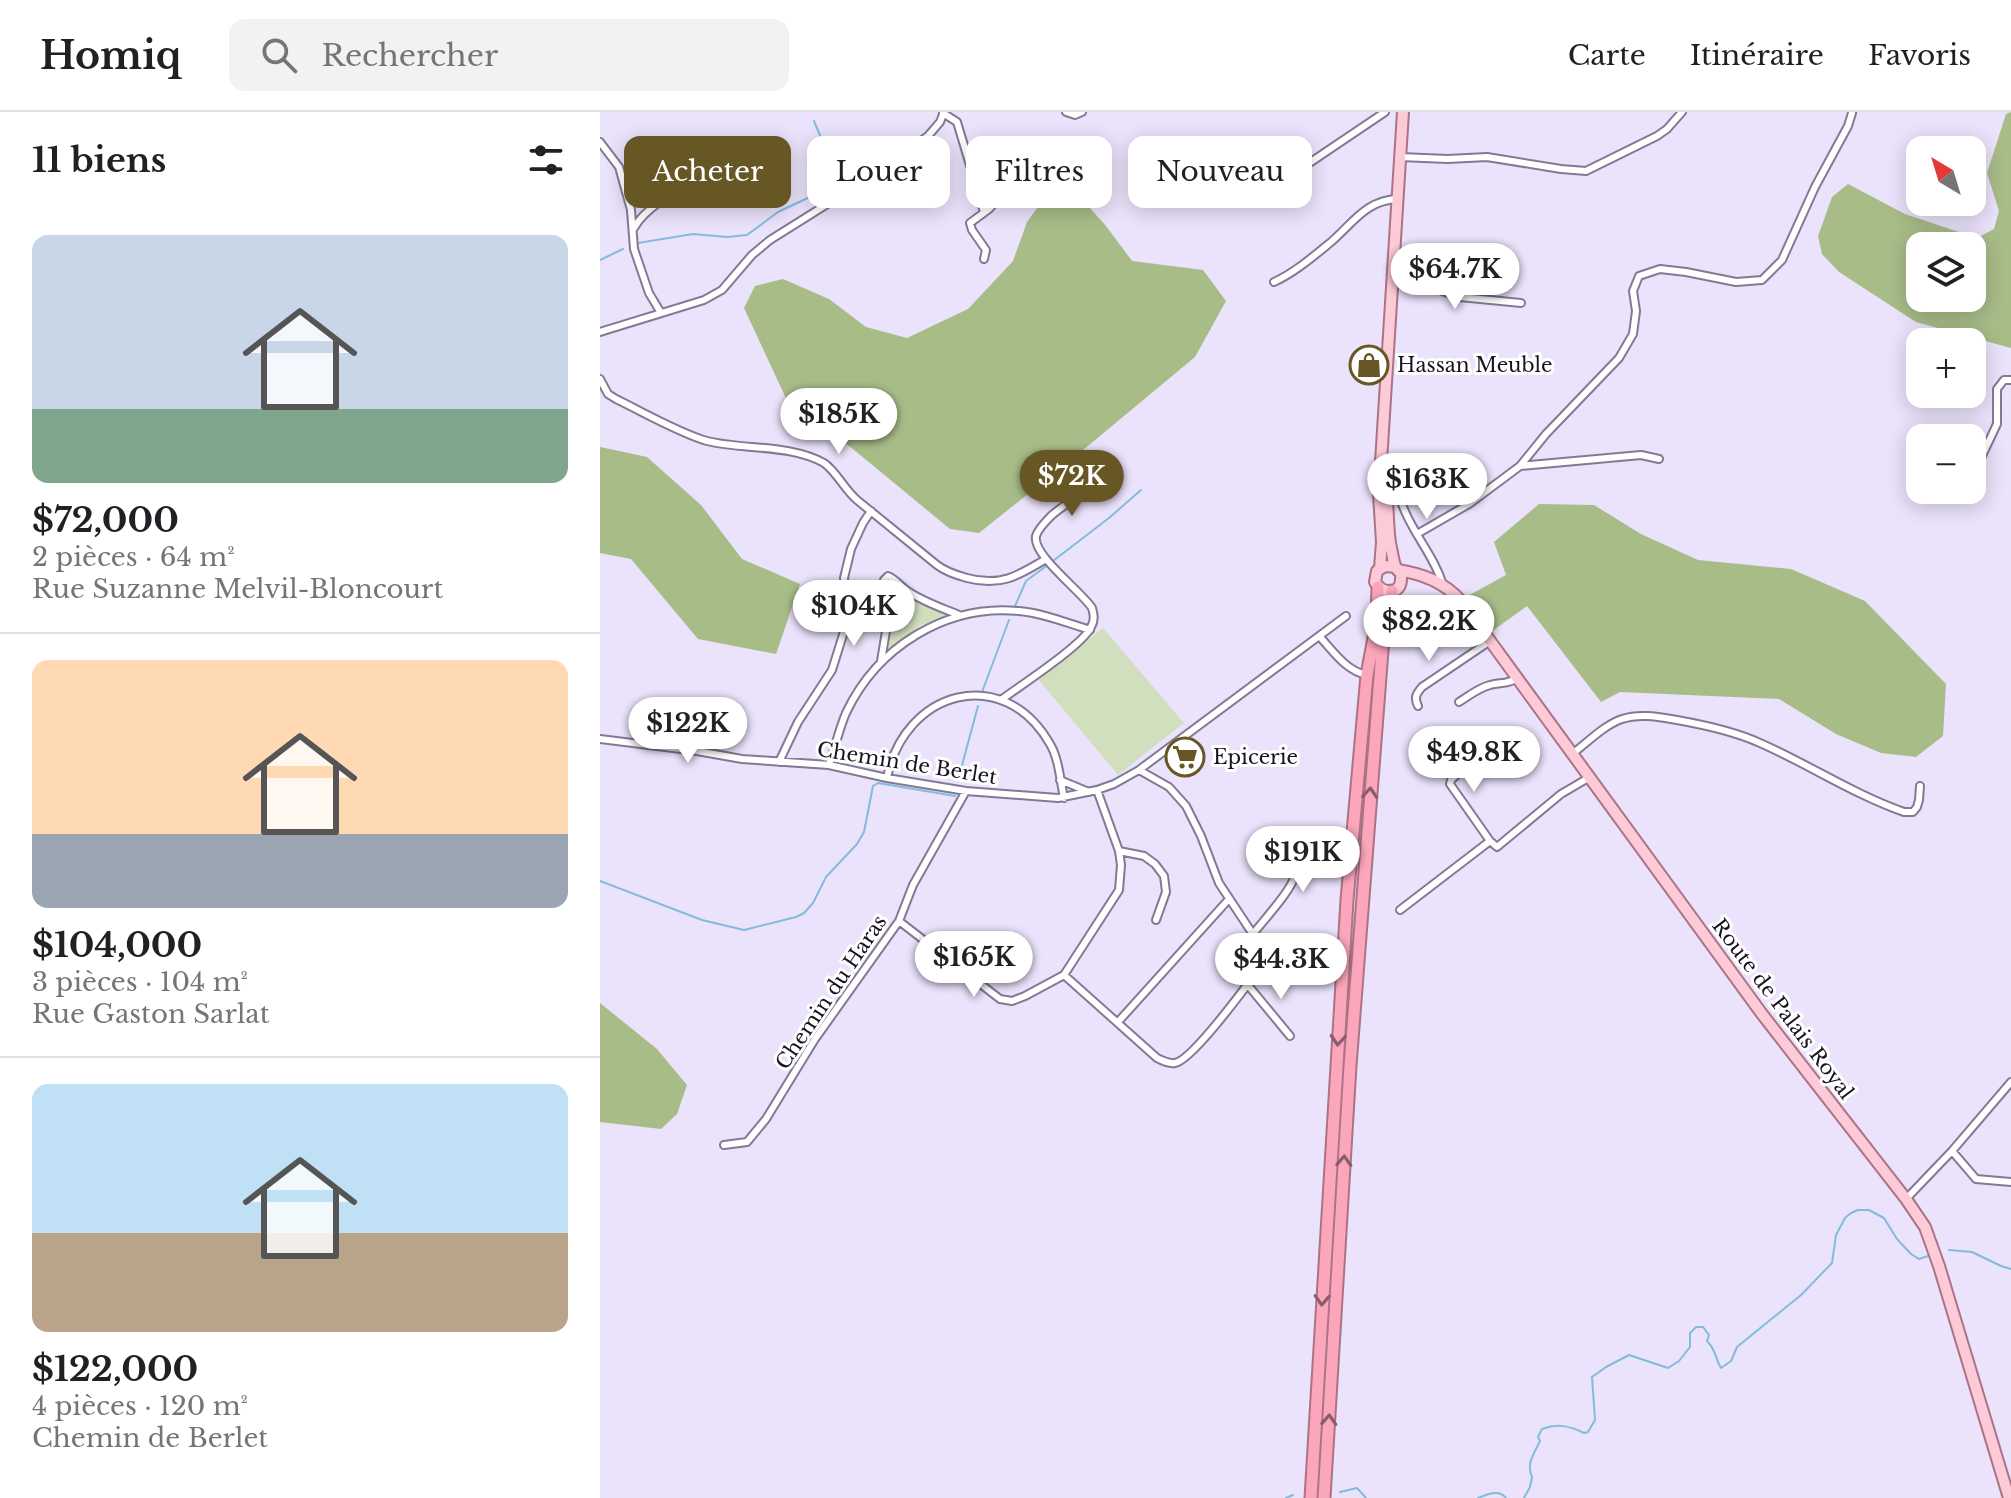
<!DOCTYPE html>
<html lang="fr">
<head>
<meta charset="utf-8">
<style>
	body { margin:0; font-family:"Libre Baskerville",serif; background:#f2f2f2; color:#202124; height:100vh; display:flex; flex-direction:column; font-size:30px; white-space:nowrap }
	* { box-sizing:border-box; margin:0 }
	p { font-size:26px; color:#757577 }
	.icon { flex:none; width:44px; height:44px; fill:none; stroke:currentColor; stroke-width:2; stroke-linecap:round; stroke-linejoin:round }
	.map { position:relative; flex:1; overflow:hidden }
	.details { display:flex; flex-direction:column; background:#fff; width:600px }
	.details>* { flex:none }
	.banner { position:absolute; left:24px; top:24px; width:760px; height:72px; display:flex; gap:16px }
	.needle { width:52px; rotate:322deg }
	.buttons { position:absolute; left:1306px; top:24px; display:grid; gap:16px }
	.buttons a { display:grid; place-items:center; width:80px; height:80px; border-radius:16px; background:#fff; box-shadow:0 4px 20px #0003; font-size:40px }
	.price { position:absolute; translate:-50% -68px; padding:0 18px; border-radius:28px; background:#fff; color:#222; font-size:26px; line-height:52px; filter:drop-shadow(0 2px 4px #0008) }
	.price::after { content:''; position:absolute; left:50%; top:48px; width:24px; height:18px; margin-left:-12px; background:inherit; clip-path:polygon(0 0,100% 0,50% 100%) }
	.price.active { background:#665724; color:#fff }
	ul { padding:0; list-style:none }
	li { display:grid; align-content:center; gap:16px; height:424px; padding:0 32px }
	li+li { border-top:2px solid #e0e0e0 }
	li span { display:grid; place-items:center; height:248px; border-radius:16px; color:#555 }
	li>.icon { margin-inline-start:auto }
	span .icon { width:144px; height:144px; fill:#fffc; stroke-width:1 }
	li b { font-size:34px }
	h2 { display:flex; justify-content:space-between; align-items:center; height:96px; padding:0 32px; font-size:34px }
	.chip { padding:0 28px; border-radius:16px; background:#fff; box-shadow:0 4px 20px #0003; font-size:28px; line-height:72px }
	.chip.active { background:#665724; color:#fff }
	header { display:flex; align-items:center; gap:48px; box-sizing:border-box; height:112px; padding:0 40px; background:#fff; border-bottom:2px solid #e0e0e0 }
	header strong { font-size:38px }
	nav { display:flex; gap:44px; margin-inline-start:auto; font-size:28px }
	.search { width:560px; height:72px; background:#f2f2f2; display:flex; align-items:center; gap:20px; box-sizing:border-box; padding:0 28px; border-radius:16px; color:#757577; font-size:30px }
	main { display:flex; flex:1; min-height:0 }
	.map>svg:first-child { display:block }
	.green { fill:#d2dfbf }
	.forest { fill:#a8bc88; fill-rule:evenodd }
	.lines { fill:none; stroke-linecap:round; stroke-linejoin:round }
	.stream { stroke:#81bddb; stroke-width:2 }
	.street-casing { stroke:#837996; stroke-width:10 }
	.primary-casing { stroke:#ac7385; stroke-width:14 }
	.highway-casing { stroke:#ac7385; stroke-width:15 }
	.street { stroke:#fff; stroke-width:6 }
	.primary { stroke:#fdcad7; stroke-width:10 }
	.highway { stroke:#fca6bc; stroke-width:11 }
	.oneway { stroke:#8a5d6e }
	.labels { text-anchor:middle; stroke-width:6; stroke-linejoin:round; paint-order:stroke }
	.poi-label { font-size:20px; fill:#18141f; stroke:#fff; text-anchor:start }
	.street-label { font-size:20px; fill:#18141f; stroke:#fff }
</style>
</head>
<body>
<header>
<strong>Homiq</strong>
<div class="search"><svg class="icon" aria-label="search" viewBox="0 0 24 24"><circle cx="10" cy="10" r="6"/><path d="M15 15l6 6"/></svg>Rechercher</div>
<nav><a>Carte</a><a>Itinéraire</a><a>Favoris</a></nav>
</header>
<main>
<section class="details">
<h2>11 biens<svg class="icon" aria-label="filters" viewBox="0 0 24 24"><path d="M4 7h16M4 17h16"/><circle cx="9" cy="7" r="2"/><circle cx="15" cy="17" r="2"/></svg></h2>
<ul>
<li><span style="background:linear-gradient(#c9d6e8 70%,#7fa58c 0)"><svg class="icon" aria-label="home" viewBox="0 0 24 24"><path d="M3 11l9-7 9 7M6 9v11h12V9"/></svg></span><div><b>$72,000</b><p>2 pièces · 64 m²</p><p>Rue Suzanne Melvil-Bloncourt</p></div></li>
<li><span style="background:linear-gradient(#ffd9b3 70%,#9aa5b1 0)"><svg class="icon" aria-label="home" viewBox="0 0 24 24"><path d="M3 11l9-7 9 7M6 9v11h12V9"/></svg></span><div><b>$104,000</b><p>3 pièces · 104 m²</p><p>Rue Gaston Sarlat</p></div></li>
<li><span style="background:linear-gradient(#bfe0f5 60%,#b9a48a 0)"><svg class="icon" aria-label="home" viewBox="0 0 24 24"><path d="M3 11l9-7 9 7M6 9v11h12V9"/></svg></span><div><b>$122,000</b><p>4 pièces · 120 m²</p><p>Chemin de Berlet</p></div></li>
</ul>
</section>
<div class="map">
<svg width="1411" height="1386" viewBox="0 0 1411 1386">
	<rect width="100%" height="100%" fill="#ebe2fb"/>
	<!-- green -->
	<path class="green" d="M297,477L319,491L349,504L321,513L288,539L291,512V480Z
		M503,516L584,611L518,663L438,567Z"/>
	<!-- forest -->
	<path class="forest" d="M1411,0V236L1316,210L1239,160L1222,142L1218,124L1232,85L1248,72L1305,102L1377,126L1394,117L1399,99L1387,61L1406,2ZM1372,134V186H1320V134Z
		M479,84L506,114L532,149L603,158L626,189L595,245L477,343L379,421L350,417L248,333L198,312L144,196L155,174L183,167L229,187L266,215L307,226L368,197L413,149L427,110L445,85Z
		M0,335L47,345L101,393L142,447L200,472L176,542L98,527L31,447L0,441Z
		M939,392L994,393L1041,422L1098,448L1191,457L1265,489L1346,572L1343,624L1316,645L1281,641L1236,622L1179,587L1020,580L1001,590L927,494L891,520L864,486L906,463L894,430Z
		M0,891L57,937L87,973L77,1002L61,1017L0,1010Z"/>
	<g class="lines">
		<!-- stream -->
		<path class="stream" d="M38,131L93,122L127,125L147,123L178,100L212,84L230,69V65L225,35L214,9
			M0,148L23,137
			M453,449L509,406L541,378
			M415,494L426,469L445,455
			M382,580L409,508
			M358,668L378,594
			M0,769L102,808L144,818L196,805L204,801L213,791L226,765L257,732L264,720L273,674L278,671L355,684
			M1349,1138L1372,1140L1401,1154L1411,1157
			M740,1380L757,1376L766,1386
			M686,1386L693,1383
			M878,1386C888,1382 899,1377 906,1386
			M924,1386L930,1375L932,1365C926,1351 934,1342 940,1329L938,1325L942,1317C957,1311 970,1314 984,1321L988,1320L995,1308L992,1265L1006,1255L1029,1243L1068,1256L1079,1249L1090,1235V1221L1096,1215H1103L1109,1223L1107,1229C1117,1239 1115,1247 1121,1256L1131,1249L1137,1235L1201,1183L1232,1151L1236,1123L1245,1106L1251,1101L1258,1098H1269L1284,1106L1297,1127L1311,1142L1319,1147L1328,1144"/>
		<defs>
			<path id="street" d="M466,0L475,3L482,0
				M343,1L357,10L384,100
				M0,30L19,55L31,98L34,137L49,181L61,201
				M800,45L848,47L887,45L961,57L986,59L1057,24L1067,17L1082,0
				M690,64L785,0
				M34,116C46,93 87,73 110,59
				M384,147L386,138L372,118L370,111L389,97L404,80
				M794,169L822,172L860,185L921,191
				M674,170C694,161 714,144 731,130C753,111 766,88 798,87
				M0,220L104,188L122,178L152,143L170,128L272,64L328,24L340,10L344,0
				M0,267L8,282L16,287C43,300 79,321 107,329C143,338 191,332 224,351C236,359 244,377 257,388L337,453C346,460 356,463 367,466C400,475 418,464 446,447
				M795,347C797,361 798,378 802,392C812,421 834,443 843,473
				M920,354L1041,343L1059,347
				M1372,365L1397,312V277L1404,268H1411
				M1364,382L1366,378
				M817,422L869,392L920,354L946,322L1019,246L1033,222L1036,199L1033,179L1039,164L1060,157L1086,160L1136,170L1162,168L1182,148L1215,75L1248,14L1252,1
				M720,525C733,539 746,559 767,563
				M281,549L286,519L287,496L284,468L288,464C297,468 301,475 309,480C324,490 342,496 359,503
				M401,588C421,573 483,533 491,515C495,508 494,503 492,496C481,479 432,443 436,424C438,417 446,409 451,404C465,391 482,385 494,369
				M859,590C869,584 878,576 890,573C900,570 907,573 917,566
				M818,594C814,586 816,582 822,575L890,529
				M0,627L97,639L142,647L229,653L287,666L366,679L458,686L497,678L514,672L539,658L746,504
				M892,636L862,658L851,668L850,672L890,729L897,735L961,682L990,665
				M972,642C987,631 1004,613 1022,607C1040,601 1059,605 1077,608C1105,613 1134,619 1160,631C1208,652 1253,682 1304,700H1313L1317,695L1319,688L1320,674
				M179,650L198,610L232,558L247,510L244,466L251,437L263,411L271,399
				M229,653C235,636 239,617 246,601C277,535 346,492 419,499C443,501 467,511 490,518
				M287,666C304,579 403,550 450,632C459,647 460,668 464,686
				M460,668L489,680
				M519,739L544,744L555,752L564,764L566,780L556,808
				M800,798L890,729
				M299,809L400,887L412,889L425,884L464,863L519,778L521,753L519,739L497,678
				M653,822C662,810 692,778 694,765C696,753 688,738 684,727
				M464,863L557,946C563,949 569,952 575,951C593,948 650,869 663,852L662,836L619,771L601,724L586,694L569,675L539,658
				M647,872L690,924
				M518,910L629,787
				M124,1033L147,1030L166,1007L215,927L299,809L313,773L366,679
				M1352,1039L1376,1067L1411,1070
				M1306,1087L1352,1039L1411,970"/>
			<path id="primary" d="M785,362C788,385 787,409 790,431C792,439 793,450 796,456C800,462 802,459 801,467C801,484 782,482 775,470L777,459L785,454L796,455
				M780,456L782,430L779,382L803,0
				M798,458C823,462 844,470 861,489L1162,902L1306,1087L1325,1115L1339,1154L1409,1386"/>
			<path id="highway" d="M711,1386L747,788L767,563L777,510L778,475
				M724,1386L750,954L783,526L792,479"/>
		</defs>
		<!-- street casing -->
		<use href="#street" class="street-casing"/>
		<!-- primary casing -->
		<use href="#primary" class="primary-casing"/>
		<!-- highway casing -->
		<use href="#highway" class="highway-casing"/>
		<!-- street -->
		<use href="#street" class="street"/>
		<!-- primary -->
		<use href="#primary" class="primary"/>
		<!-- highway -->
		<use href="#highway" class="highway"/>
	</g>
	<!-- one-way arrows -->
	<defs><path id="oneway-chevron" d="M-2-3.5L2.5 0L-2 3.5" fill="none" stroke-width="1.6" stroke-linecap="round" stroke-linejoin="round" transform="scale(2)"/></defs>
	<g class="oneway">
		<use href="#oneway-chevron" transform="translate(770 681) rotate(-86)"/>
		<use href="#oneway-chevron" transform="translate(738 928) rotate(94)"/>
		<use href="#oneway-chevron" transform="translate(744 1049) rotate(-87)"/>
		<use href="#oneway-chevron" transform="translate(722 1188) rotate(93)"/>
		<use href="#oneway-chevron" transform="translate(729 1308) rotate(-87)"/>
	</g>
	<!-- icons -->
	<defs>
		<symbol id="shop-ring" viewBox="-11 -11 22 22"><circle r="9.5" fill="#fff" stroke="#665724" stroke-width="1.5"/><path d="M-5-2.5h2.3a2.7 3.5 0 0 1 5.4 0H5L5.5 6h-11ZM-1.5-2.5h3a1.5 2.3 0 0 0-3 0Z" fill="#665724"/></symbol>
		<symbol id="supermarket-ring" viewBox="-11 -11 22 22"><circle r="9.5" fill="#fff" stroke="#665724" stroke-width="1.5"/><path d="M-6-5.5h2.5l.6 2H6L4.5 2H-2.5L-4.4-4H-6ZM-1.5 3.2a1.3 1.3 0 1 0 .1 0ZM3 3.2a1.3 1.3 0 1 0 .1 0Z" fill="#665724"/></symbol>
	</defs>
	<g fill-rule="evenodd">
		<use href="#shop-ring" x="747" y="231" width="44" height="44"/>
		<use href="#supermarket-ring" x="563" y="623" width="44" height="44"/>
	</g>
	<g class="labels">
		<!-- poi labels -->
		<g class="poi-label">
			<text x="797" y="260">Hassan Meuble</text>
			<text x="613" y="652">Epicerie</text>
		</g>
		<!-- street labels -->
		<g class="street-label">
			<text transform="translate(307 651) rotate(9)" y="7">Chemin de Berlet</text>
			<text transform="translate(231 880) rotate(-56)" y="7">Chemin du Haras</text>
			<text transform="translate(1183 897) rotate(53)" y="7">Route de Palais Royal</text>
		</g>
	</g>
</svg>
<div class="buttons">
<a><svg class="needle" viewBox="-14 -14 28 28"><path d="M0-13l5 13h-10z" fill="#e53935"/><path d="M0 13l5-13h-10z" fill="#757577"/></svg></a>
<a><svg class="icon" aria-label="layers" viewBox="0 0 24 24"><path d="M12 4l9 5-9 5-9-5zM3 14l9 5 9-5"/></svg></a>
<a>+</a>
<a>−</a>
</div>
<b class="price" style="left:855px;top:199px">$64.7K</b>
<b class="price" style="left:239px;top:344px">$185K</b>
<b class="price active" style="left:472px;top:406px">$72K</b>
<b class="price" style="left:827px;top:409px">$163K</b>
<b class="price" style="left:254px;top:536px">$104K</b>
<b class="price" style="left:829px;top:551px">$82.2K</b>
<b class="price" style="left:88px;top:653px">$122K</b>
<b class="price" style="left:874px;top:682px">$49.8K</b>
<b class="price" style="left:703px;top:782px">$191K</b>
<b class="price" style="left:374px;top:887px">$165K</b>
<b class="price" style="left:681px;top:889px">$44.3K</b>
<div class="banner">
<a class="chip active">Acheter</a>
<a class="chip">Louer</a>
<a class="chip">Filtres</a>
<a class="chip">Nouveau</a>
</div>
</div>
</main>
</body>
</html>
